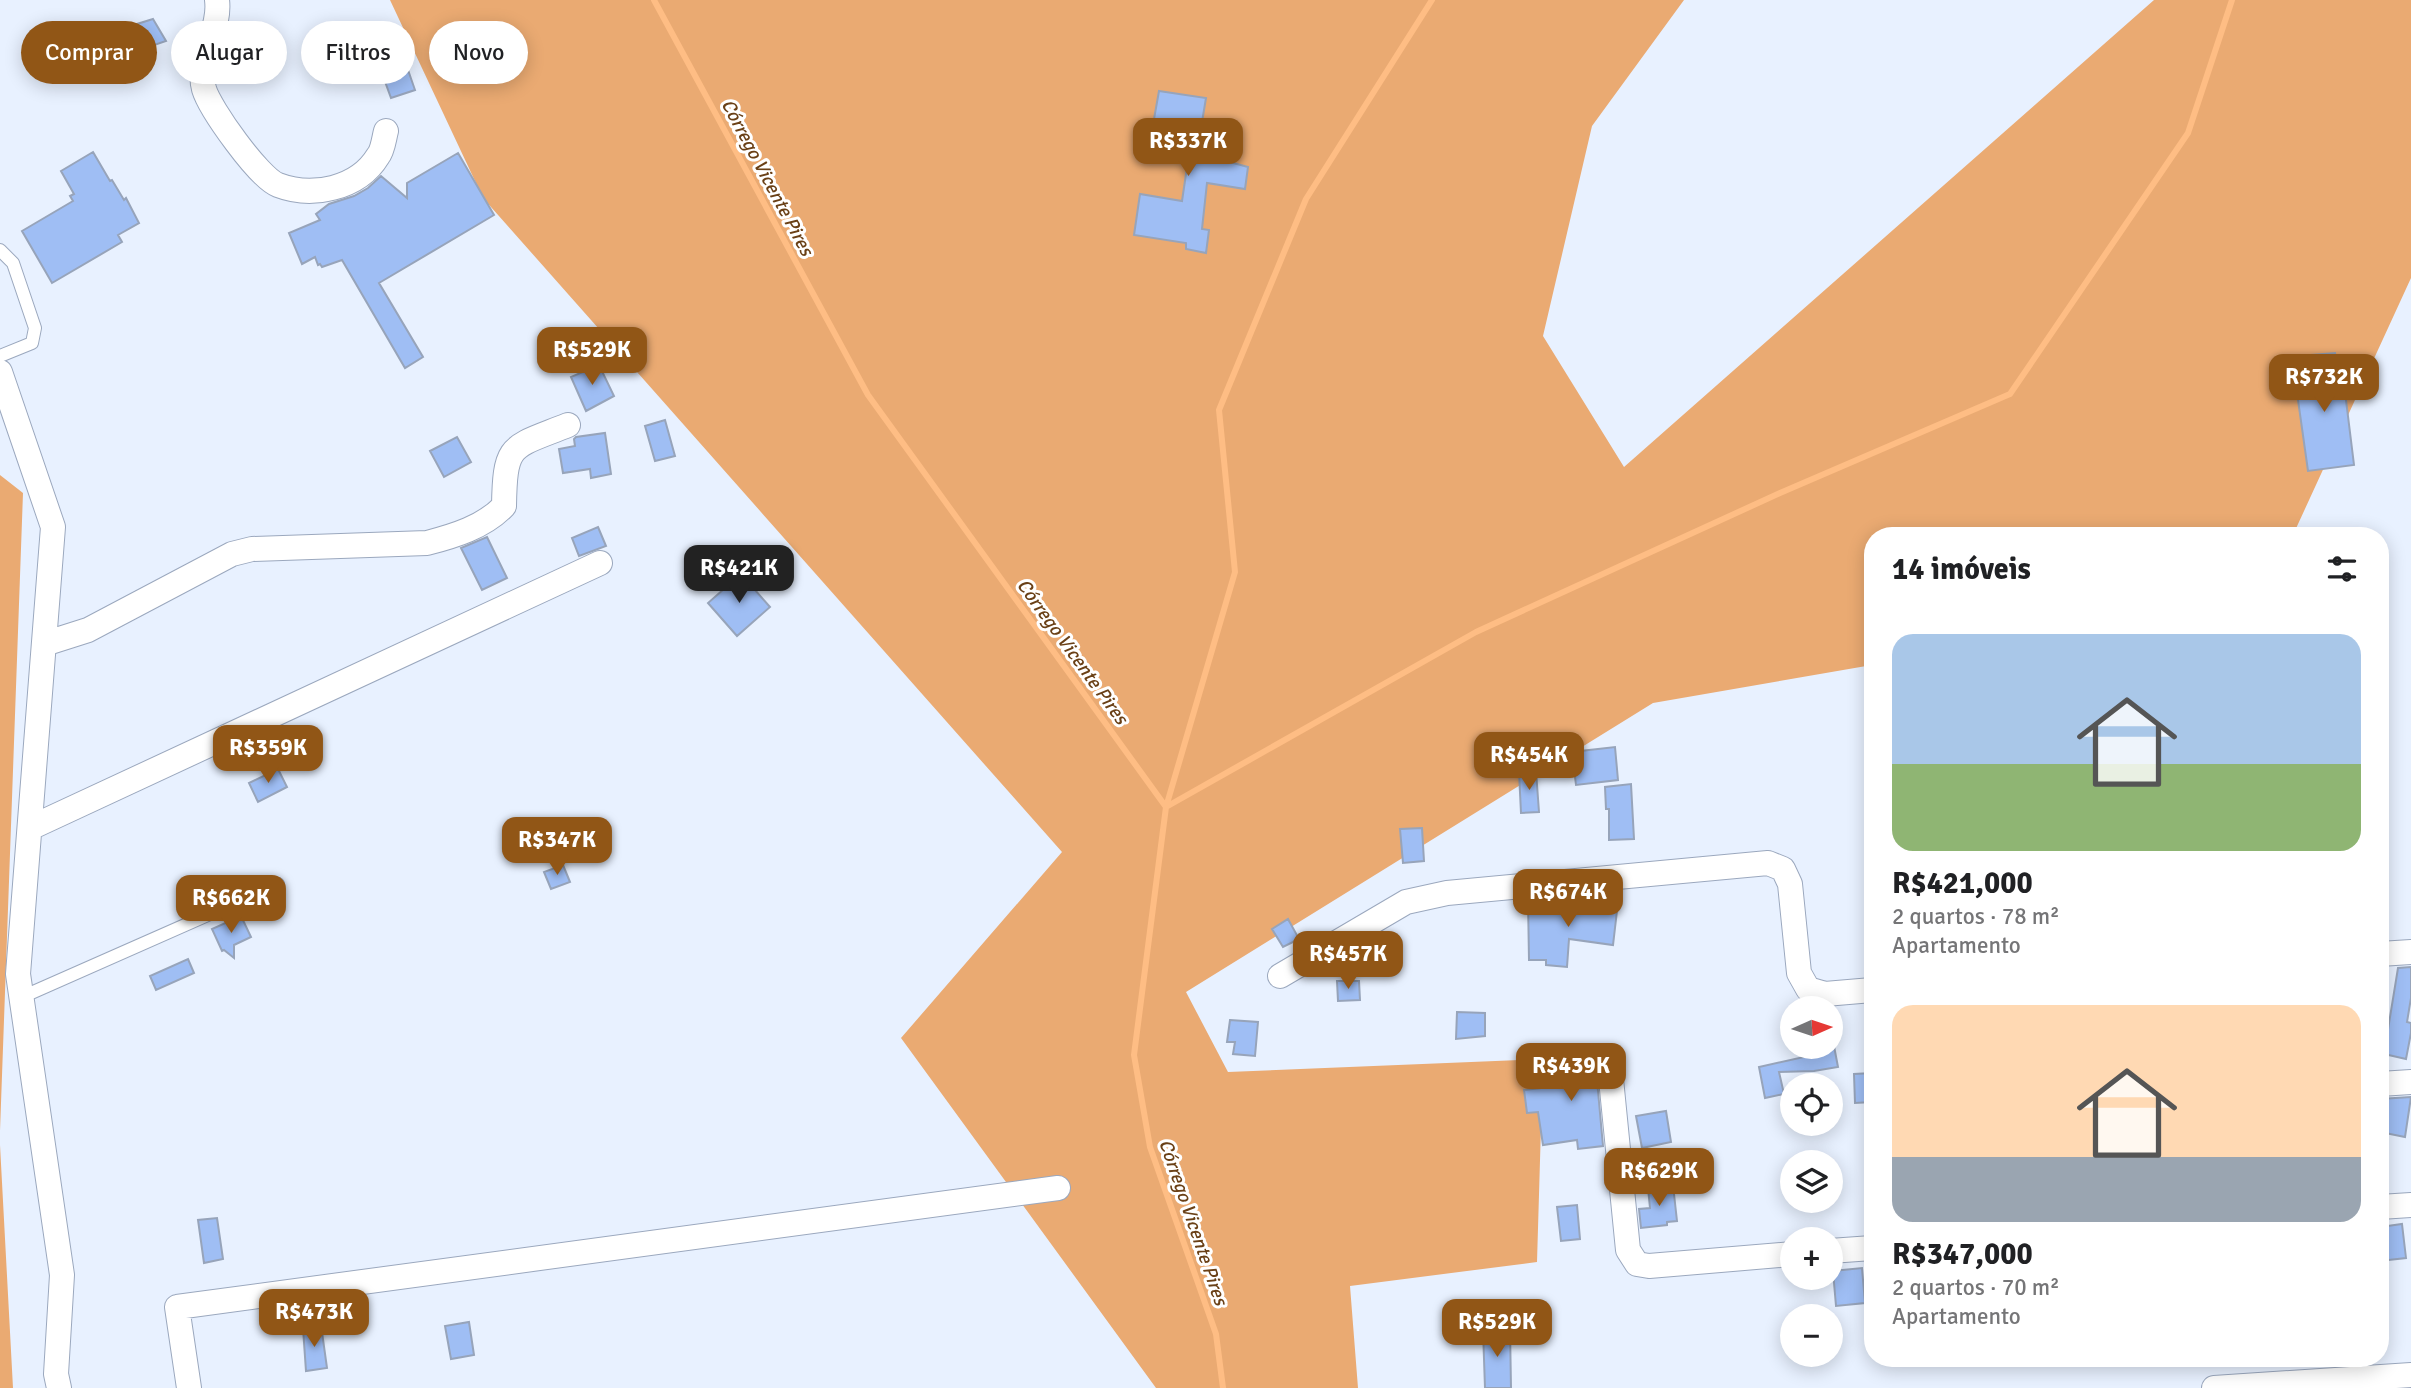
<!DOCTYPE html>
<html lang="pt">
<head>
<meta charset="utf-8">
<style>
	body { margin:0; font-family:Signika,sans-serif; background:#f2f2f2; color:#202124; height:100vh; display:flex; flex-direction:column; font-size:26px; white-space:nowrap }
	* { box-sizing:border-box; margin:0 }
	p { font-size:23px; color:#757577 }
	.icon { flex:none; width:38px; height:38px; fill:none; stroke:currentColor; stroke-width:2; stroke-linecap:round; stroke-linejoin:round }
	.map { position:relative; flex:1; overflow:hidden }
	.sheet { position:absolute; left:1864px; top:527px; width:525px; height:840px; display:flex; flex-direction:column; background:#fff; border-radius:28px; box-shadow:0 4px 18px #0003 }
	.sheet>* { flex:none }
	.top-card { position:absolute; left:21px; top:21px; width:665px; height:63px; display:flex; gap:14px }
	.needle { width:46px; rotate:87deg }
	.fabs { position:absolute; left:1780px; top:996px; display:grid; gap:14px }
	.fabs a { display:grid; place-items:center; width:63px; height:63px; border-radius:50%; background:#fff; box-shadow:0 4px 18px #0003; font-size:35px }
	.price { position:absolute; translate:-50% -60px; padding:0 16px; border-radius:14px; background:#915616; color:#fff; font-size:23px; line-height:46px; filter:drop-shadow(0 2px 4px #0008) }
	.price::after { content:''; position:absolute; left:50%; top:42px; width:21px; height:16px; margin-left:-10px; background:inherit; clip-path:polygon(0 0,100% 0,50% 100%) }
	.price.active { background:#222; color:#fff }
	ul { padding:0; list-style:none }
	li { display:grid; align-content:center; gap:14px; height:371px; padding:0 28px }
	li span { display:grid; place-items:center; height:217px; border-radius:21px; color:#555 }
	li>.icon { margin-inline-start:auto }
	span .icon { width:126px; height:126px; fill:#fffc; stroke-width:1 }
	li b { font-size:30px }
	h2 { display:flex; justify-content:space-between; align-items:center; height:84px; padding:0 28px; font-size:30px }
	.pill { padding:0 24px; border-radius:32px; background:#fff; box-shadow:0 4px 18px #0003; font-size:24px; line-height:63px }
	.pill.active { background:#915616; color:#fff }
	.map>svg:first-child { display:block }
	.forest { fill:#eaaa72 }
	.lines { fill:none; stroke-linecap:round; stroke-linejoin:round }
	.stream { stroke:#febd84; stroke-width:6 }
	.building { fill:#9fbef4; stroke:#97a4ba; stroke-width:2 }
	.lane-casing { stroke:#9ba8be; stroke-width:14 }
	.street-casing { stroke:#9ba8be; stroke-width:26 }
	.lane { stroke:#fff; stroke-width:12 }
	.street { stroke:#fff; stroke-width:24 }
	.labels { text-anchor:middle; stroke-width:6; stroke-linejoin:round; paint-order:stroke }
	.water-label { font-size:19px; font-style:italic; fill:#6a4016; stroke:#fff }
</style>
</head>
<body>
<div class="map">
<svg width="2411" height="1388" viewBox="0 0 2411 1388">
	<rect width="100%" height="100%" fill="#e8f1ff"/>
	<!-- forest -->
	<path class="forest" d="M390,0H1684L1592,126L1543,336L1624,467L2154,0H2411V278L2293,535L1872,536V665L1653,703L1186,992L1228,1072L1543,1059L1537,1262L1350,1286L1358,1388H1156L901,1038L1062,852L483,198Z
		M0,475L23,493L0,1131Z
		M0,1145L13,1388H0Z"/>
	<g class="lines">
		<!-- stream -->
		<path class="stream" d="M654,0L868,395L1166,807L1134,1055L1150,1147L1216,1334L1223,1388
			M1166,807L1476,632L1780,493L2010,394L2188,133L2232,0
			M1166,807L1235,572L1219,410L1306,199L1432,0"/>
	</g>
	<!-- building -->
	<path class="building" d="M153,19L166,41L131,53L124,28Z
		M407,67L415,90L391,98L383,76Z
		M1159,91L1206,98L1199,140L1229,145L1226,161L1248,167L1245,189L1207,183L1202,229L1209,230L1206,253L1186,249V243L1134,235L1140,194L1182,201L1190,147L1182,146L1185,124L1154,119Z
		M93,152L110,181L112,180L124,200L126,198L139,223L118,235L122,242L52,283L22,231L73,201L70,196L74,194L61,171Z
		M458,153L494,215L379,283L423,357L405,368L342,260L322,267L320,264L318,265L315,257L302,264L289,233L320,220L316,214L329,204L354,196L368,188L381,176L407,198V183Z
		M2335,353L2337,385L2344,384L2354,465L2308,471L2298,400V390L2303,389L2299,356Z
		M599,365L614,396L586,411L571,377Z
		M665,420L675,456L655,461L645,426Z
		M605,433L611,474L591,478L590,469L563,473L559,449L575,446L574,439L576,437Z
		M457,437L471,462L444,477L430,451Z
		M598,527L606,546L579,556L572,538Z
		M487,537L507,578L482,590L461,548Z
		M741,574L770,607L737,636L708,603Z
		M1615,747L1618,780L1576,785L1572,752Z
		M278,769L287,787L258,802L249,783Z
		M1536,771L1539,812L1521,813L1519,772Z
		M1631,784L1634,839L1609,840V809H1606L1605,787Z
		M1422,828L1424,861L1403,863L1400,829Z
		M563,865L570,882L551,889L544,872Z
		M1547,899L1546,908L1590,910L1591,899L1618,902L1613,945L1569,939L1567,967L1546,965V960H1529L1528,900Z
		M241,916L251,937L234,945V958L224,950L222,951L212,929Z
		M1288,919L1299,939L1283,947L1272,929Z
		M188,959L194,973L156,990L150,976Z
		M2411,967V998L2407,1022L2411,1023V1033L2406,1059L2384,1054L2398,968Z
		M1337,981H1359L1360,1000L1338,1001Z
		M1457,1012L1485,1013V1036L1456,1039Z
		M1230,1020L1258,1022L1255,1056L1233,1054L1235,1042H1227Z
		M1803,1046H1834L1838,1067L1814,1071L1779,1072L1784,1094L1765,1098L1759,1067L1804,1057Z
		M1594,1047L1603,1146L1578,1149L1577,1140L1543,1145L1538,1112L1527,1113L1524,1090L1567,1085L1564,1049Z
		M1872,1073V1102L1855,1103L1854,1074Z
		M2411,1097L2405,1137L2380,1132V1099Z
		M1666,1111L1671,1142L1642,1148L1636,1116Z
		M1673,1185L1677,1221L1667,1222V1225L1641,1228L1639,1209L1650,1208L1648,1188Z
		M1577,1205L1580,1239L1561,1241L1557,1207Z
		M217,1218L223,1259L204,1263L198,1220Z
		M2402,1224L2406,1258L2380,1261V1227Z
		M1862,1268L1865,1303L1836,1306L1833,1271Z
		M469,1322L474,1355L451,1359L445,1326Z
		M321,1325L327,1368L306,1371L303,1328Z
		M1510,1329L1511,1388H1485L1483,1330Z"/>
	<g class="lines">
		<defs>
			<path id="lane" d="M0,250L13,263L35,328L32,343L0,356
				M22,997L278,884"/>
			<path id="street" d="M217,0C221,30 196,59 204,89C210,109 259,178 278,185C312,198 358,189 378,156C383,150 384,138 386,131
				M0,372L53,527L18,974L62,1275L56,1374L59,1388
				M44,644L88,630L232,554L252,549L427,543C454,536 484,527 504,506C505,442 511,448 568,425
				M30,828L600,563
				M2380,954L2411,952
				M1280,976L1406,902L1447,893L1768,863L1783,869L1790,884L1799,973L1808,989L1825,994L1872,990
				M1610,1069L1628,1250L1637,1264L1649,1266L1792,1254
				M2380,1084L2411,1082
				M2380,1207L2411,1205
				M1830,1251L1872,1248
				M189,1388L177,1307L1058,1188
				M2214,1388L2411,1375"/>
		</defs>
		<!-- lane casing -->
		<use href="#lane" class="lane-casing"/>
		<!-- street casing -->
		<use href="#street" class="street-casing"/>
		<!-- lane -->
		<use href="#lane" class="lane"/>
		<!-- street -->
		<use href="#street" class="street"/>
	</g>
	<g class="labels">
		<!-- water labels -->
		<g class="water-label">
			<text transform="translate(768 177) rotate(62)" y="7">Córrego Vicente Pires</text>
			<text transform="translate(1073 651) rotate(54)" y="7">Córrego Vicente Pires</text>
			<text transform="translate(1194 1222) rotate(71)" y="7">Córrego Vicente Pires</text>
		</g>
	</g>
</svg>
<div class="fabs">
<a><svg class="needle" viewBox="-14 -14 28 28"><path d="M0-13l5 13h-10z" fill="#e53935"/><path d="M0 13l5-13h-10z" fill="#757577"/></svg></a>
<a><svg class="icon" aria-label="locate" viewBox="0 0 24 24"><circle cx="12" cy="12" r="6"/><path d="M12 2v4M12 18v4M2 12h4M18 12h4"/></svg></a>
<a><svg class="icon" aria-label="layers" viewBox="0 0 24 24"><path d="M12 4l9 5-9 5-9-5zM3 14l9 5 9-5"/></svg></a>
<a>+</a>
<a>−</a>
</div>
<b class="price" style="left:1188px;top:178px">R$337K</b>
<b class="price" style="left:592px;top:387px">R$529K</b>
<b class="price" style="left:2324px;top:414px">R$732K</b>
<b class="price active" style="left:739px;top:605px">R$421K</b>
<b class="price" style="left:268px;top:785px">R$359K</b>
<b class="price" style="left:1529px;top:792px">R$454K</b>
<b class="price" style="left:557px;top:877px">R$347K</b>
<b class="price" style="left:1568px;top:929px">R$674K</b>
<b class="price" style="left:231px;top:935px">R$662K</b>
<b class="price" style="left:1348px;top:991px">R$457K</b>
<b class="price" style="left:1571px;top:1103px">R$439K</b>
<b class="price" style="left:1659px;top:1208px">R$629K</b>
<b class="price" style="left:314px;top:1349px">R$473K</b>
<b class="price" style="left:1497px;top:1359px">R$529K</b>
<div class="top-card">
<a class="pill active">Comprar</a>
<a class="pill">Alugar</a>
<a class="pill">Filtros</a>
<a class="pill">Novo</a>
</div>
<section class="sheet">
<h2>14 imóveis<svg class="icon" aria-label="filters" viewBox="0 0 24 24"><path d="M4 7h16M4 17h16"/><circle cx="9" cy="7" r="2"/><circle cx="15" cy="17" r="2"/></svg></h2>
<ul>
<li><span style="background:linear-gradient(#a9c7e8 60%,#8fb573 0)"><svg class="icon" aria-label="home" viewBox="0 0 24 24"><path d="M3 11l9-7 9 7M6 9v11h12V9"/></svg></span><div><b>R$421,000</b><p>2 quartos · 78 m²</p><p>Apartamento</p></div></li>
<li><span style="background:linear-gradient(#ffd9b3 70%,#9aa5b1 0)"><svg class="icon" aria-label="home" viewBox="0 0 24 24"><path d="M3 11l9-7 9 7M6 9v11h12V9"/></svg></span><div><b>R$347,000</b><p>2 quartos · 70 m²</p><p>Apartamento</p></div></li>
</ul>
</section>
</div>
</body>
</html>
